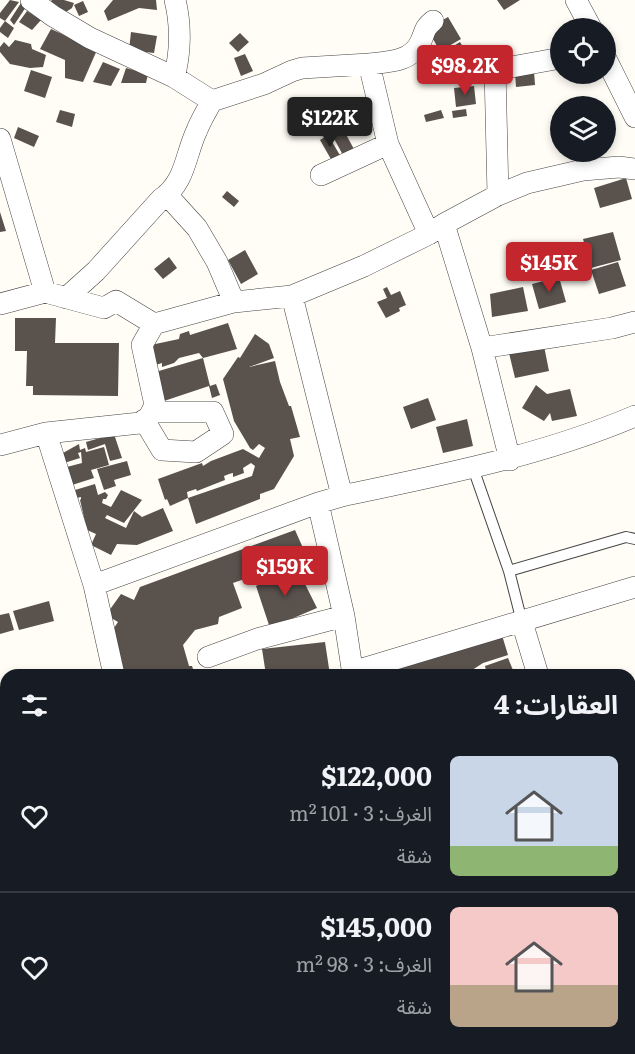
<!DOCTYPE html>
<html lang="ar">
<head>
<meta charset="utf-8">
<style>
	body { margin:0; font-family:Literata,"Noto Sans Arabic",serif; background:#20242c; color:#f1f3f6; direction:rtl; height:100vh; display:flex; flex-direction:column; font-size:22px; white-space:nowrap }
	* { box-sizing:border-box; margin:0 }
	p { font-size:20px; color:#9ea1a6 }
	.icon { flex:none; width:33px; height:33px; fill:none; stroke:currentColor; stroke-width:2; stroke-linecap:round; stroke-linejoin:round }
	.map { position:relative; flex:1; overflow:hidden; direction:ltr }
	.panel { position:absolute; left:0px; top:669px; width:636px; height:386px; display:flex; flex-direction:column; background:#171b24; border-radius:18px 18px 0 0; box-shadow:0 3px 9px #0003; direction:rtl }
	.panel>* { flex:none }
	.fabs { position:absolute; left:550px; top:18px; display:grid; gap:12px }
	.fabs a { display:grid; place-items:center; width:66px; height:66px; border-radius:50%; background:#171b24; box-shadow:0 3px 9px #0003; font-size:30px }
	.price { position:absolute; translate:-50% -51px; padding:0 14px; border-radius:6px; background:#c4262e; color:#fff; font-size:20px; line-height:39px; filter:drop-shadow(0 2px 3px #0008) }
	.price::after { content:''; position:absolute; left:50%; top:36px; width:18px; height:14px; margin-left:-9px; background:inherit; clip-path:polygon(0 0,100% 0,50% 100%) }
	.price.selected { background:#222; color:#fff }
	ul { padding:0; list-style:none }
	li { display:flex; align-items:center; gap:18px; height:150px; padding:0 18px }
	li+li { border-top:2px solid #363941 }
	li span { display:grid; place-items:center; flex:none; width:168px; height:120px; border-radius:9px; color:#555 }
	li>.icon { margin-inline-start:auto }
	span .icon { width:72px; height:72px; fill:#fffc; stroke-width:1 }
	li b { font-size:26px }
	h2 { display:flex; justify-content:space-between; align-items:center; height:72px; padding:0 18px; font-size:26px }
	.map>svg:first-child { display:block }
	.building { fill:#5a524d; fill-rule:evenodd }
	.lines { fill:none; stroke-linecap:round; stroke-linejoin:round }
	.lane-casing { stroke:#444; stroke-width:12 }
	.street-casing { stroke:#444; stroke-width:22 }
	.lane { stroke:#fff; stroke-width:10 }
	.street { stroke:#fff; stroke-width:21 }
</style>
</head>
<body>
<div class="map">
<svg width="635" height="1054" viewBox="0 0 635 1054">
	<rect width="100%" height="100%" fill="#fffdf5"/>
	<!-- building -->
	<path class="building" d="M10,0L19,2L5,21L14,28L8,38L0,32V28L5,21L0,18V13Z
		M52,0H64L74,3L72,8L63,14L49,3Z
		M113,0H156L157,10L139,8L108,21L104,11Z
		M497,0H520L504,10Z
		M83,1L88,12L79,16L74,5Z
		M21,3L26,7L14,25L10,20Z
		M27,11L41,20L32,30L19,22Z
		M448,17L461,39L440,51L427,29Z
		M51,29L97,50L83,82L65,78V60L40,49Z
		M131,32L157,36L154,53L129,50Z
		M240,33L249,42L238,52L229,43Z
		M15,40L31,44L32,49L46,55L43,67L30,68L10,64L0,52V47L4,42L9,47Z
		M460,42L473,64L452,77L439,55Z
		M245,54L253,71L241,76L234,58Z
		M103,62L120,69L111,86L93,82Z
		M126,68L148,74L146,83H121Z
		M31,70L52,77L45,98L24,91Z
		M534,71L535,85L516,87L515,73Z
		M474,86L476,104L456,107L454,88Z
		M466,109L467,116L453,118L452,111Z
		M60,110L75,114L72,127L56,122Z
		M441,110L444,118L426,122L424,115Z
		M18,127L39,136L34,147L14,138Z
		M342,127L355,151L344,157L331,133Z
		M328,135L341,157L332,161L320,140Z
		M626,178L632,199L600,208L594,188Z
		M227,191L239,201L234,207L222,197Z
		M0,212L6,231L0,232Z
		M613,232L621,260L591,268L583,239Z
		M245,250L258,274L241,284L228,260Z
		M169,257L177,268L163,279L154,269Z
		M618,262L626,286L599,294L591,270Z
		M559,277L566,302L539,309L532,284Z
		M387,287L391,295L400,291L406,305L399,308L400,311L386,318L377,302L387,298L383,289Z
		M523,287L528,311L492,317L490,294Z
		M15,318H56L55,343H119L118,396L33,395V386H26L27,351H15Z
		M228,323L237,349L203,358L210,386L216,384L220,395L212,398L209,386L161,402L152,373L203,358L199,353L179,358L174,363L162,367V363L152,366L146,346L179,339L180,334L189,331L190,335Z
		M255,334L269,344L274,358L249,367L275,361L280,382L289,406H291L300,437L290,439L294,456L274,489L260,494V499L196,524L188,498L170,506L167,499L165,500L158,479L202,463L203,466L211,461L243,449L259,458L265,448L259,444L253,450L250,448L234,421L223,379L238,357L240,358ZM251,463L255,466L252,476L188,498L187,492L196,489L197,491L225,480L224,476L229,474L233,473V477L244,473L243,468Z
		M544,346L549,371L515,378L509,353Z
		M536,385L547,394L570,389L577,416L552,421L550,413L544,421L522,408Z
		M428,398L436,420L411,429L403,407Z
		M467,419L473,446L443,453L436,427Z
		M114,434L122,458L110,461L105,444L88,450L86,442Z
		M79,444L80,450L85,448L86,452L104,447L109,465L91,470L94,478L69,486L63,468L82,463L81,452L78,453L80,458L64,463L63,453Z
		M127,461L131,475L114,480L116,486L104,490L97,469Z
		M95,484L98,495L105,492L108,495L106,499H103L102,503L111,507L121,490L142,500L124,523L107,515L105,518L126,528L134,511L142,517L163,508L173,531L137,545L117,544L111,555L91,545L96,534L87,530L80,500L81,499V497L77,498L75,490Z
		M295,530L307,557L233,583L242,608L219,617L218,624L195,630L183,645L189,666H192L195,675H122L110,634L118,622L106,615L121,594L134,600L140,587Z
		M296,566L317,608L270,628L256,586Z
		M49,601L54,621L19,630L13,611Z
		M9,613L14,630L0,634V615Z
		M501,632L508,655L483,663L466,674L394,675L392,668Z
		M325,642L330,675H266L262,649Z
		M508,658L515,675H487L485,666Z
		M6,796V823L0,820V807Z
		M6,824V869H5L1,851L0,833Z
		M635,853V918L630,921V857Z
		M635,938V1003L630,994V941Z
		M0,985L6,1007V1014L0,1016Z
		M635,1026V1054H606L604,1048H630V1029Z
		M6,1037V1048H22L23,1054H0V1038Z
		M54,1048H119L120,1054H55Z
		M146,1048H166L167,1054H136L135,1051Z
		M169,1048H200L202,1054H170Z
		M229,1048H325V1054H229Z
		M347,1048H378L380,1054H349Z
		M442,1048H502L504,1054H444Z
		M523,1048H555L570,1054H522Z
		M409,1050L410,1054H396V1053Z"/>
	<g class="lines">
		<defs>
			<path id="lane" d="M473,468L509,571L522,622
				M509,571L626,537L635,539
				M630,1020L634,1018
				M596,1048L597,1054"/>
			<path id="street" d="M31,0L53,16L90,38L174,77L212,101L264,84L292,71L302,68L369,64L388,144L429,234
				M576,0L591,28
				M606,59L635,117
				M369,64C388,62 412,62 421,41C425,32 424,28 433,21
				M174,77C181,53 181,24 175,0
				M0,139L45,292
				M321,175L388,144
				M167,195L197,228L217,262L234,302
				M498,195L495,70L561,58
				M444,224L482,348L510,460
				M292,296L342,496
				M66,298L96,271L161,199C186,182 185,155 197,130C201,120 207,110 212,101
				M0,304L45,292L104,308L116,301L154,324
				M482,348L612,328L635,322
				M144,420L162,450L196,452L223,434L213,412H153
				M46,433L94,585L114,675
				M0,445L46,433L140,423L149,417L155,405L142,345L154,324L234,302L292,296L364,266L429,234L444,224L498,195L527,183L583,170L619,167L635,169
				M318,503L344,616L353,675
				M94,585L318,503L342,496C441,475 541,456 635,416
				M522,622L538,675
				M208,657L257,639L344,616
				M352,672L635,587
				M630,711L635,710
				M0,780L6,778
				M630,847L635,844
				M0,886L6,909
				M630,935L635,932
				M0,1027L6,1026
				M43,1048L45,1054
				M130,1048L132,1054
				M214,1048L215,1054
				M343,1048L344,1054
				M435,1048L437,1054
				M518,1054V1048"/>
		</defs>
		<!-- lane casing -->
		<use href="#lane" class="lane-casing"/>
		<!-- street casing -->
		<use href="#street" class="street-casing"/>
		<!-- lane -->
		<use href="#lane" class="lane"/>
		<!-- street -->
		<use href="#street" class="street"/>
	</g>
</svg>
<div class="fabs">
<a><svg class="icon" aria-label="locate" viewBox="0 0 24 24"><circle cx="12" cy="12" r="6"/><path d="M12 2v4M12 18v4M2 12h4M18 12h4"/></svg></a>
<a><svg class="icon" aria-label="layers" viewBox="0 0 24 24"><path d="M12 4l9 5-9 5-9-5zM3 14l9 5 9-5"/></svg></a>
</div>
<b class="price" style="left:465px;top:96px">$98.2K</b>
<b class="price selected" style="left:330px;top:148px">$122K</b>
<b class="price" style="left:549px;top:293px">$145K</b>
<b class="price" style="left:285px;top:597px">$159K</b>
<section class="panel">
<h2>العقارات: 4<svg class="icon" aria-label="filters" viewBox="0 0 24 24"><path d="M4 7h16M4 17h16"/><circle cx="9" cy="7" r="2"/><circle cx="15" cy="17" r="2"/></svg></h2>
<ul>
<li><span style="background:linear-gradient(#c9d6e8 75%,#8fb573 0)"><svg class="icon" aria-label="home" viewBox="0 0 24 24"><path d="M3 11l9-7 9 7M6 9v11h12V9"/></svg></span><div><b>$122,000</b><p>الغرف: 3 · 101 m²</p><p>شقة</p></div><svg class="icon" aria-label="heart" viewBox="0 0 24 24"><path d="M12 20l-8-8c-3-5 5-10 8-4 3-6 11-1 8 4z"/></svg></li>
<li><span style="background:linear-gradient(#f6c9c9 65%,#b9a48a 0)"><svg class="icon" aria-label="home" viewBox="0 0 24 24"><path d="M3 11l9-7 9 7M6 9v11h12V9"/></svg></span><div><b>$145,000</b><p>الغرف: 3 · 98 m²</p><p>شقة</p></div><svg class="icon" aria-label="heart" viewBox="0 0 24 24"><path d="M12 20l-8-8c-3-5 5-10 8-4 3-6 11-1 8 4z"/></svg></li>
</ul>
</section>
</div>
</body>
</html>
